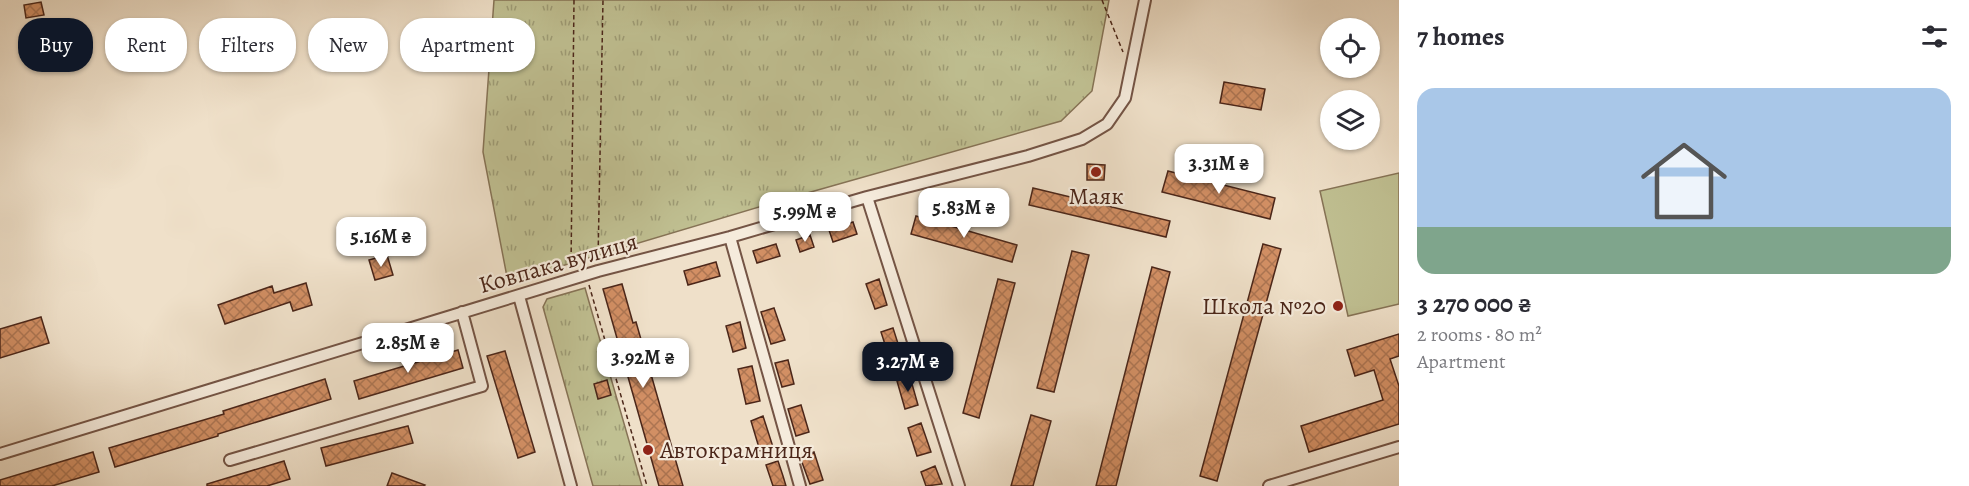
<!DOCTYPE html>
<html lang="en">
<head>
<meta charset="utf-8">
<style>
	body { margin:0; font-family:Alegreya,serif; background:#f2f2f3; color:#2b2b33; height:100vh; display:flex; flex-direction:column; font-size:22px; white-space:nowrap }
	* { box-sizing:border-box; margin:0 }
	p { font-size:20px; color:#7c7c81 }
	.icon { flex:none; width:33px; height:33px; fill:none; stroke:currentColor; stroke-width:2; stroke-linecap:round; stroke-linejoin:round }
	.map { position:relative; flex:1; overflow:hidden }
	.sheet { display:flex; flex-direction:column; background:#fff; width:570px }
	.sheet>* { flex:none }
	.banner { position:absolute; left:18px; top:18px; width:570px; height:54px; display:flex; gap:12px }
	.controls { position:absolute; left:1320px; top:18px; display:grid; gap:12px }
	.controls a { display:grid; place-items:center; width:60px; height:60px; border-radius:50%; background:#fff; box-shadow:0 2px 4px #0004; font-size:30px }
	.price { position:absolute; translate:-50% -51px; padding:0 14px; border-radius:12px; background:#fff; color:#222; font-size:20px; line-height:39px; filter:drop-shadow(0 2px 3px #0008) }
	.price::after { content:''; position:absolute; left:50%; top:36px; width:18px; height:14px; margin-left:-9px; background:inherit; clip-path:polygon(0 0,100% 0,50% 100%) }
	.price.current { background:#111827; color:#fff }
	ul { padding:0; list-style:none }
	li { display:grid; align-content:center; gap:12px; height:318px; padding:0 18px }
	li+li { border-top:2px solid #e1e1e2 }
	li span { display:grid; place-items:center; height:186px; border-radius:18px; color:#555 }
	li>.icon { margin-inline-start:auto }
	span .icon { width:108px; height:108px; fill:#fffc; stroke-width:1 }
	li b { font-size:26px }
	h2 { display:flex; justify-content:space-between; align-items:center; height:72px; padding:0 18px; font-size:26px }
	.tag { padding:0 21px; border-radius:24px; background:#fff; box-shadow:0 2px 4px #0004; font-size:21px; line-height:54px }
	.tag.current { background:#111827; color:#fff }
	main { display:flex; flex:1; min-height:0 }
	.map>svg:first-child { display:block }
	.grass { fill:url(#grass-tufts); stroke:#867356; stroke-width:1.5 }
	.pitch { fill:#c0c092; stroke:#867356; stroke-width:1.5 }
	.building { fill:url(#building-cross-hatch); stroke:#4b2619; stroke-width:1.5 }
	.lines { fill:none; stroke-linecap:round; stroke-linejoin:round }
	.minor-casing { stroke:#745445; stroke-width:14 }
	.path { stroke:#4b2619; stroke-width:1.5; stroke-dasharray:4.5 3; stroke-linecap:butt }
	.minor { stroke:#f5ebdc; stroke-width:10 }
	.poi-dot { fill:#8f2418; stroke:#f5ebdc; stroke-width:2 }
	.labels { text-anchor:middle; stroke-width:4.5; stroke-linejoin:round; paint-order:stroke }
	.poi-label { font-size:24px; fill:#4b2619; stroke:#f5ebdc }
	.street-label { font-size:24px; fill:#4b2619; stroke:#f5ebdc }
</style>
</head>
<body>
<main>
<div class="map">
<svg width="1399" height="486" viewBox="0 0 1399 486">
	<defs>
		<pattern id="grass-tufts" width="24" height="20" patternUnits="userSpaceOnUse" patternTransform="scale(1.5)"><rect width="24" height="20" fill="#c0c092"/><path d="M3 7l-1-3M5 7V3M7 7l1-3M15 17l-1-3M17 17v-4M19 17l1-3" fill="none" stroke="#9e9c76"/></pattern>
		<pattern id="building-cross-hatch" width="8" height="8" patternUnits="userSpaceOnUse" patternTransform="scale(1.5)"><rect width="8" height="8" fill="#d28f64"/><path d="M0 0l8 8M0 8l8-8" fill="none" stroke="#ac7552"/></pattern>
	</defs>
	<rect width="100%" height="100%" fill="#efe0c9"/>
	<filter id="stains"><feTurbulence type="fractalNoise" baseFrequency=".00333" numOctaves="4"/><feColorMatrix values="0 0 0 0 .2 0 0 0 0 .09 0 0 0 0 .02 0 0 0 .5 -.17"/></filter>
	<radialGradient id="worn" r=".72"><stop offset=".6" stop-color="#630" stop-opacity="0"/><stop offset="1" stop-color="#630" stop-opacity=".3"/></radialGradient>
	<!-- grass -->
	<path class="grass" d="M494,0H1109L1092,91L1061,121L779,201L508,282L483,152Z
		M585,288L642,486H593L543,307L547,299Z"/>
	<!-- pitch -->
	<path class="pitch" d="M1399,173V304L1348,316L1320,191Z"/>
	<!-- building -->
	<path class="building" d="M41,2L44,15L26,18L24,5Z
		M1224,82L1265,89L1261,110L1220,103Z
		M1087,164L1105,165L1104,180H1087Z
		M1168,171L1275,198L1270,219L1162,192Z
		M1033,188L1170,221L1166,237L1029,205Z
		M916,216L1017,245L1012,262L911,234Z
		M853,222L857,234L833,242L829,230Z
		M810,235L814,247L800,252L796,240Z
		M776,244L780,256L757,263L753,251Z
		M1263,244L1281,249L1217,481L1200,476Z
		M1072,251L1089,255L1054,392L1037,388Z
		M387,255L393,275L375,280L369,260Z
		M716,262L720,276L688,285L684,271Z
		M1152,267L1170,272L1116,486H1096Z
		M879,279L887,305L875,309L866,284Z
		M998,279L1015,283L979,418L963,413Z
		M306,283L312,305L293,311L290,302L225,324L218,305L272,286L274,293Z
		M622,284L633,323L636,322L683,486H659L603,289Z
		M774,308L785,340L771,344L761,312Z
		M41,317L49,343L0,358V329Z
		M740,322L746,348L733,352L726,326Z
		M893,328L901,353L889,357L881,332Z
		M1399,334V356L1390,359L1399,386V424L1309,452L1301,426L1383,400L1374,370L1355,376L1347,350Z
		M458,350L463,368L359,399L354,381Z
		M505,351L535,452L518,458L487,356Z
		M788,360L794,384L782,387L775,363Z
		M752,366L760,401L746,404L738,369Z
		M910,377L918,405L905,409L897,381Z
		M325,379L331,399L218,434V436L115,467L109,448L224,414L223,411Z
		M607,380L611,395L598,399L594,384Z
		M801,405L809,432L796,436L788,409Z
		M1031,415L1051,421L1033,486H1011Z
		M763,416L773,447L760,451L751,421Z
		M921,423L931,452L917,456L908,428Z
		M408,426L413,443L326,466L321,448Z
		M93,452L99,472L52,486H0V480Z
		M814,452L823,480L810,484L800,457Z
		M284,461L290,479L267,486H207V484Z
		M778,461L783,476L786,486H773L766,465Z
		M935,466L942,484L926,486L921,472Z
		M392,473L425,485L424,486H387Z"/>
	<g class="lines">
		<defs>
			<path id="minor" d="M867,197L959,486
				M730,237L800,486
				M519,296L571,486
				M0,454L598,271L730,237L867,197L1028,156L1082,139L1107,124L1125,98L1145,0
				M230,460L482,386L462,312
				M1269,486L1399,447"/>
		</defs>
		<!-- minor casing -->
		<use href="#minor" class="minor-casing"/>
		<!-- path -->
		<path class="path" d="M1102,0L1123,52
			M598,260L603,0
			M571,267L574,0
			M589,285L647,486"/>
		<!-- minor -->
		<use href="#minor" class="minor"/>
	</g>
	<!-- markers -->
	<g class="poi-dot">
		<circle cx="1096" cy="172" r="6"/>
		<circle cx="1338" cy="306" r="6"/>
		<circle cx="648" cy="450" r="6"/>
	</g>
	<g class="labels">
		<!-- poi labels -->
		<g class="poi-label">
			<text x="1096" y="204">Маяк</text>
			<text x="1326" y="314" text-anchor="end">Школа №20</text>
			<text x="660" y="458" text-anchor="start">Автокрамниця</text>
		</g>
		<!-- street labels -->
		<g class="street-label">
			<text transform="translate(558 263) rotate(-16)" y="8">Ковпака вулиця</text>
		</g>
	</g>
	<rect width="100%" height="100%" filter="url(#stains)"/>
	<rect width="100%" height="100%" fill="url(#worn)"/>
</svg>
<div class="controls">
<a><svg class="icon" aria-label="locate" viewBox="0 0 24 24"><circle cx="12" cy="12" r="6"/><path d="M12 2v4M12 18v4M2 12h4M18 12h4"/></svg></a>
<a><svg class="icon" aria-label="layers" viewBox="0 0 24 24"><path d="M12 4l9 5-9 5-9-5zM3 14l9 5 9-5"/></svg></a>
</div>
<b class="price" style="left:1219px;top:195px">3.31M ₴</b>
<b class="price" style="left:964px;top:239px">5.83M ₴</b>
<b class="price" style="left:805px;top:243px">5.99M ₴</b>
<b class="price" style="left:381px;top:268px">5.16M ₴</b>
<b class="price" style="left:408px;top:374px">2.85M ₴</b>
<b class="price" style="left:643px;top:389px">3.92M ₴</b>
<b class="price current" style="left:908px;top:393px">3.27M ₴</b>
<div class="banner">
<a class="tag current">Buy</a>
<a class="tag">Rent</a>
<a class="tag">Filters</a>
<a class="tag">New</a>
<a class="tag">Apartment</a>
</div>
</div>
<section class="sheet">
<h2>7 homes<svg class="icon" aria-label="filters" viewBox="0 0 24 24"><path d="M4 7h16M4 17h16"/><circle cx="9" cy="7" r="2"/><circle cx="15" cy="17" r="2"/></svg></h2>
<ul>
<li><span style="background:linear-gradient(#a9c7e8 75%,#7fa58c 0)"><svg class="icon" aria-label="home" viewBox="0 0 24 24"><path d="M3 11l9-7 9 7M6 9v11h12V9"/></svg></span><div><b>3 270 000 ₴</b><p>2 rooms · 80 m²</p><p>Apartment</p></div></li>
</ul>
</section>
</main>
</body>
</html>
